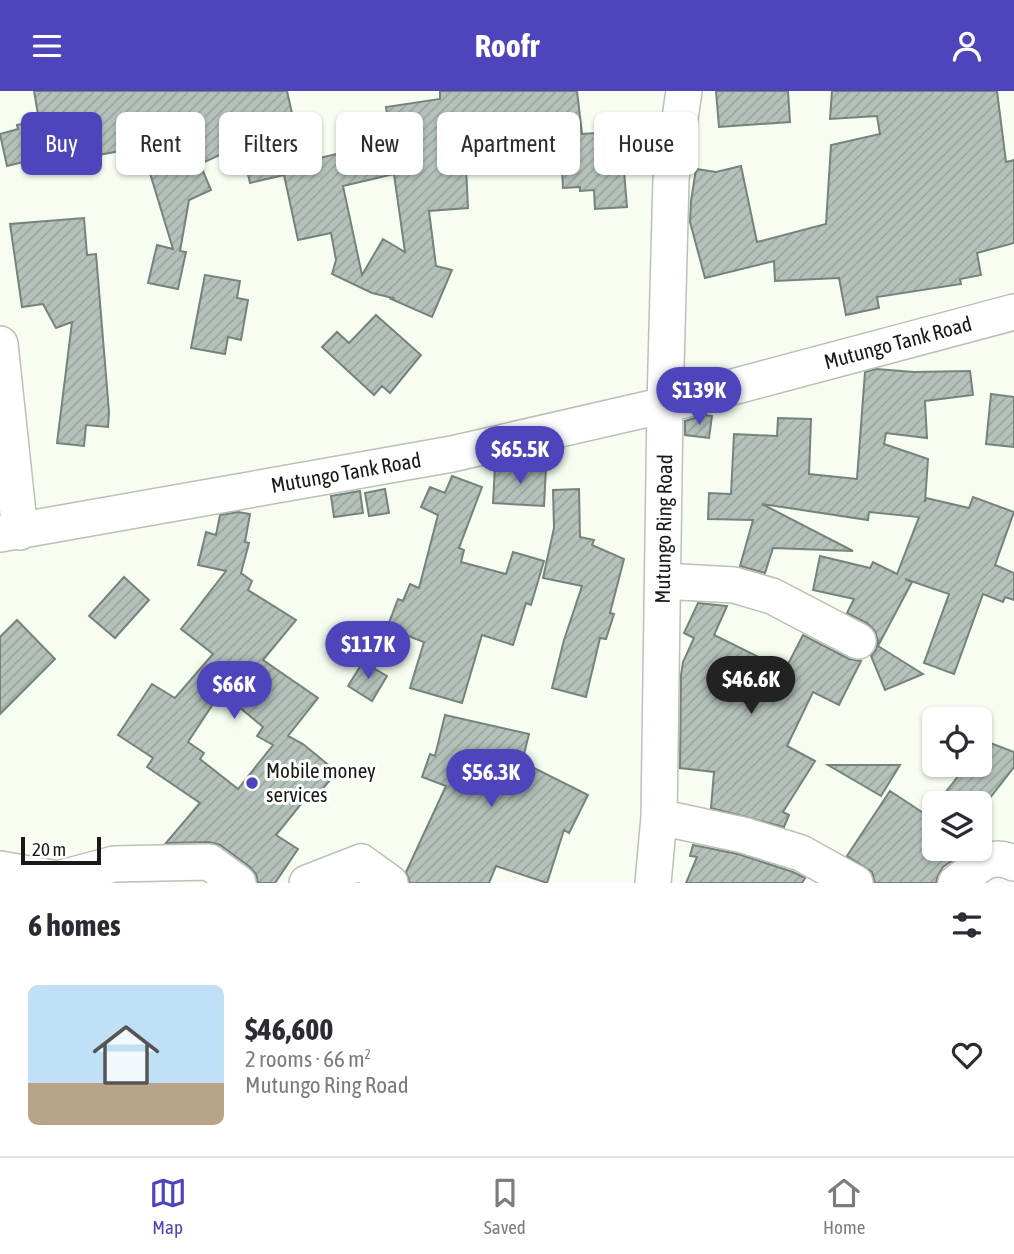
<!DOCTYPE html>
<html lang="en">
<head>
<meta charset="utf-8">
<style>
	body { margin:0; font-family:"Asap Condensed",sans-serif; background:#f7f7f7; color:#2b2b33; height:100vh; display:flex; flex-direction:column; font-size:26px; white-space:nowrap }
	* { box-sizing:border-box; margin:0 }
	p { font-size:23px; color:#7c7c81 }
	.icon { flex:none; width:38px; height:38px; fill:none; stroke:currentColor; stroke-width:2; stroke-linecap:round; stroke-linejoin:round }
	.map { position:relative; height:792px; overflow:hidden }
	.side { display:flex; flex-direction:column; background:#fff; flex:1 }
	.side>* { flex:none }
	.top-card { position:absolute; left:21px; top:21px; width:973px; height:63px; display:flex; gap:14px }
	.buttons { position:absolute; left:922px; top:616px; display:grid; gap:14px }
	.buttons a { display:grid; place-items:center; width:70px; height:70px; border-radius:10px; background:#fff; box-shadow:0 2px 5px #0004; font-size:35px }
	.scale { position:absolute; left:21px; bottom:18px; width:80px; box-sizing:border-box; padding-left:7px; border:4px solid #171a15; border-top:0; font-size:19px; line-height:24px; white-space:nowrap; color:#171a15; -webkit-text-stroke:5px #fff; paint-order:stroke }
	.price { position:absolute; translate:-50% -60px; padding:0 16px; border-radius:24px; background:#4e44bb; color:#fff; font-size:23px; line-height:46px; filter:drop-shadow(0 2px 4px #0008) }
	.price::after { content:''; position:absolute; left:50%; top:42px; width:21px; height:16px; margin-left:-10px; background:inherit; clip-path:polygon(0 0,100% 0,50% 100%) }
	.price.on { background:#222; color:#fff }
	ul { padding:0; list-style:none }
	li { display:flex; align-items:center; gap:21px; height:175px; padding:0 28px }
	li+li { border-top:2px solid #e1e1e2 }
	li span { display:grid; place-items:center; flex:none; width:196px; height:140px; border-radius:10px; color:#555 }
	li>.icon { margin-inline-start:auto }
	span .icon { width:84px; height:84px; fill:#fffc; stroke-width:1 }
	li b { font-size:30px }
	h2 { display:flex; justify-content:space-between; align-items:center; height:84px; padding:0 28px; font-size:30px }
	.pill { padding:0 24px; border-radius:10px; background:#fff; box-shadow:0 2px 5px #0004; font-size:24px; line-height:63px }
	.pill.on { background:#4e44bb; color:#fff }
	header { display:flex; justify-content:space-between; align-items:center; height:91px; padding:0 28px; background:#4e44bb; color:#fff; font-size:32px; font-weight:700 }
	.menu { display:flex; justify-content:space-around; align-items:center; height:98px; border-top:2px solid #e1e1e2; background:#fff; font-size:19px; color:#7c7c81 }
	.menu a { display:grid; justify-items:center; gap:4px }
	.menu .on { color:#4e44bb }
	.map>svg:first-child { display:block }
	.building { fill:url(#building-hatch); stroke:#76837c; stroke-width:2; fill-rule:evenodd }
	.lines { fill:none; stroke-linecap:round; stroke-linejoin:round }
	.minor-casing { stroke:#bac1b5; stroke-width:38 }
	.minor { stroke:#fff; stroke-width:35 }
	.poi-dot { fill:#4e44bb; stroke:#fff; stroke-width:2.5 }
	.labels { text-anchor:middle; stroke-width:6; stroke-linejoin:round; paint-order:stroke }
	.street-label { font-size:21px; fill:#171a15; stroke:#fff }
	.poi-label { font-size:21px; fill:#171a15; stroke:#fff; text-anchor:start }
</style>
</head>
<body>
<header><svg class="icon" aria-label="menu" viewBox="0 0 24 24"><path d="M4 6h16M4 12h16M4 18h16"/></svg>Roofr<svg class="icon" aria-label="person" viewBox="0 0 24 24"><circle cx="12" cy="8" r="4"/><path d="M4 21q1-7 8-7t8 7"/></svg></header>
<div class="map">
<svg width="1014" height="792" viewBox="0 0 1014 792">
	<defs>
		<pattern id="building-hatch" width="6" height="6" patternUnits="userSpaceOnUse" patternTransform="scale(1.75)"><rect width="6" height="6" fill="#b4c2ba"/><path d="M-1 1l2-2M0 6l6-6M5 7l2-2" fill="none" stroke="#9aa69f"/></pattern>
	</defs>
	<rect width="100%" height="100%" fill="#f7fef1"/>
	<!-- building -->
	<path class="building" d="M34,0H287L303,71L349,60L347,45L389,39L386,16L440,8V0H577L582,43L652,38L654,64L652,78L624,80L627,116L595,118L594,99L580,100V96L563,97L562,78L520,81L519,68L466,75L468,117L429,120L436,175L452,179L432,226L391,208L393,207L372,202L332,183L336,169L331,142L298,149L284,84L250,92L241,54L200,73L211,99L189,109L180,160L186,161L178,198L148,192L157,154L173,158L142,56L82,67L80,57L7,75L0,43L18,38L17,34L39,29ZM394,83L405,161L383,148L362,184L343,95Z
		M716,0H788L790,31L719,36Z
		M832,0H997L1006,71L1014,69V152L977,162L981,184L960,188L961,193L877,206L879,217L846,224L839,187L775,190L774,170L705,187L690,131L691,110L696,78L716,81L741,75L757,151L826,133L831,54L880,43L877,25L830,28Z
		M84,127L87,164L96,163L109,321L108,336L86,334L84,355L57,352L72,231L56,237L43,213L22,216L10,133Z
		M205,184L240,190L237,207L248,209L241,249L228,246L225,263L191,257Z
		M376,224L421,264L390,302L382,295L374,304L322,256L337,241L349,252Z
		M876,278L914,281L970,280L973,304L925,310L927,347L886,342L884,353L928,368L925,411L926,407L969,417L973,406L1014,421L995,474L1014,482V509L1005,506L1003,511L983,503L954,583L924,572L949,503L905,488L912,491L878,555L923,583L885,599L871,565L876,559L878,550L875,540L867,532L847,522L854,508L813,499L820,465L870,477L873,471L897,483L919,426L869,421L868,429L762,413L853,460L773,457L765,482L740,475L753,429L708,428L709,402L731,403L734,343L777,345L778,327L811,328L809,383L857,388L865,281Z
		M991,303L1014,306V356L986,353Z
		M705,324L712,325L709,347L685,344V330Z
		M495,375L546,377L544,415L493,412Z
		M452,385L482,396L459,457L464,459L461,471L506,483L513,461L544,470L531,514L526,512L513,554L482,544L462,612L410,597L424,551L387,537L398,508L403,510L410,493L419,497L438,424L421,416L430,396L445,402Z
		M385,398L389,422L369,425L365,402Z
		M579,398L580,446L594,449L592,454L624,468L610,522L614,523L606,548L600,547L586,606L552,597L564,549L582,495L543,487L554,437L553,399Z
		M360,400L363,422L334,426L331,405Z
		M238,421L250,423L245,451L249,452L241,482L252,490L248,499L296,529L263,569L318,607L288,645L303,653L337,681L314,708L309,703L276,744L298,758L275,792H258L256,783L250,776L220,754L209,751L166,752L200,712L147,676L153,667L118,644L152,593L175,607L213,563L181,538L226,480L198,474L206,441L216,444L220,424ZM221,601L263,636L257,645L273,654L238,698L200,668L204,662L188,651Z
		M124,486L149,509L115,547L89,525Z
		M698,512L727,515L714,544L785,579L803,544L849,568L861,570L839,614L813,601L787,655L815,670L783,721L789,724L784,736L711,717L714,681L680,677L681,584L683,571L694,547L684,542Z
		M17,529L55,568L0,623V546Z
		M363,571L387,585L372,610L348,595Z
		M445,624L529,643L522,671L588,704L569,742L564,739L547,792L496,775L489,792H410L406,781L446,695L422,686L430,663L435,665Z
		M980,648L1014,661V676L986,712H937L967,674H980Z
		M828,674H900L881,705Z
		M890,700L934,729V758H943L957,766L943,776L938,784L936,792H875L872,781L847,765Z
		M693,754L738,763L793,781L805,787L802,792H686L697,766L690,765Z"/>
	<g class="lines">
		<defs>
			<path id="minor" d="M0,253L20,441
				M0,443L452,363L665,314L1014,221
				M663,490L734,494L772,505L858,550
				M659,726L743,744L801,762L855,792
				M0,778L58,788L67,792
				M58,788L114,773L209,771L238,792
				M307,792L361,771L390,792
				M653,792L659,726L665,314L671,88L684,0
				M956,792C977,777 988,760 1014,772"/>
		</defs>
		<!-- minor casing -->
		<use href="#minor" class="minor-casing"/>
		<!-- minor -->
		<use href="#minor" class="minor"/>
	</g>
	<!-- markers -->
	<circle class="poi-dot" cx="252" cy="692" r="7"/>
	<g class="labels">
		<!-- street labels -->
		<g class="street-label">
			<text transform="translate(898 252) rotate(-15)" y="7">Mutungo Tank Road</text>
			<text transform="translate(346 382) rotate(-10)" y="7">Mutungo Tank Road</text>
			<text transform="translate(664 438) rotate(-89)" y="7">Mutungo Ring Road</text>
		</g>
		<!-- poi labels -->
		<g class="poi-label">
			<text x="266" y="687">Mobile money<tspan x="266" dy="24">services</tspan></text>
		</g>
	</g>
</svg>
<div class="buttons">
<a><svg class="icon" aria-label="locate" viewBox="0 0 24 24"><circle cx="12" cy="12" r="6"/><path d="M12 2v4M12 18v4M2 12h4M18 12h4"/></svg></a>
<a><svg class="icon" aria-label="layers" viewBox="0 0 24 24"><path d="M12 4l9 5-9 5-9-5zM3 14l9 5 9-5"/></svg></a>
</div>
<div class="scale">20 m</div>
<b class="price" style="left:699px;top:336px">$139K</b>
<b class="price" style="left:520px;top:395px">$65.5K</b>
<b class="price" style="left:368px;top:590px">$117K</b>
<b class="price on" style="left:751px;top:625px">$46.6K</b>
<b class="price" style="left:234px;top:630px">$66K</b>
<b class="price" style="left:491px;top:718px">$56.3K</b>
<div class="top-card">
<a class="pill on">Buy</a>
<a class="pill">Rent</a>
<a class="pill">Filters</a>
<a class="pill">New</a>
<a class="pill">Apartment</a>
<a class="pill">House</a>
</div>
</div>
<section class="side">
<h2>6 homes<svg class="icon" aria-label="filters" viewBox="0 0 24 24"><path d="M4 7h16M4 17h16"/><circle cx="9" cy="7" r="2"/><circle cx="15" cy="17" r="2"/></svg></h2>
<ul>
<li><span style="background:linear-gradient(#bfe0f5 70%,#b9a48a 0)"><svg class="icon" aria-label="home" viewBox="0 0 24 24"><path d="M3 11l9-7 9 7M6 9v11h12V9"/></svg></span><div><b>$46,600</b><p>2 rooms · 66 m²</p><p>Mutungo Ring Road</p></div><svg class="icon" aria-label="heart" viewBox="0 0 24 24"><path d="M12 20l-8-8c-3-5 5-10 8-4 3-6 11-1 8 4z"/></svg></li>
</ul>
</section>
<nav class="menu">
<a class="on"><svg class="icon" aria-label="map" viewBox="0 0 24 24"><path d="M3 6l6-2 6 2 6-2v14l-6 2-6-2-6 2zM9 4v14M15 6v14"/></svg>Map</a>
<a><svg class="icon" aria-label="saved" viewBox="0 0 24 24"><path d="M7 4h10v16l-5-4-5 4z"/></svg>Saved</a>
<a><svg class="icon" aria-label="home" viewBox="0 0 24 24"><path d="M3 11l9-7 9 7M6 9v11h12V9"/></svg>Home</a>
</nav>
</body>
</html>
